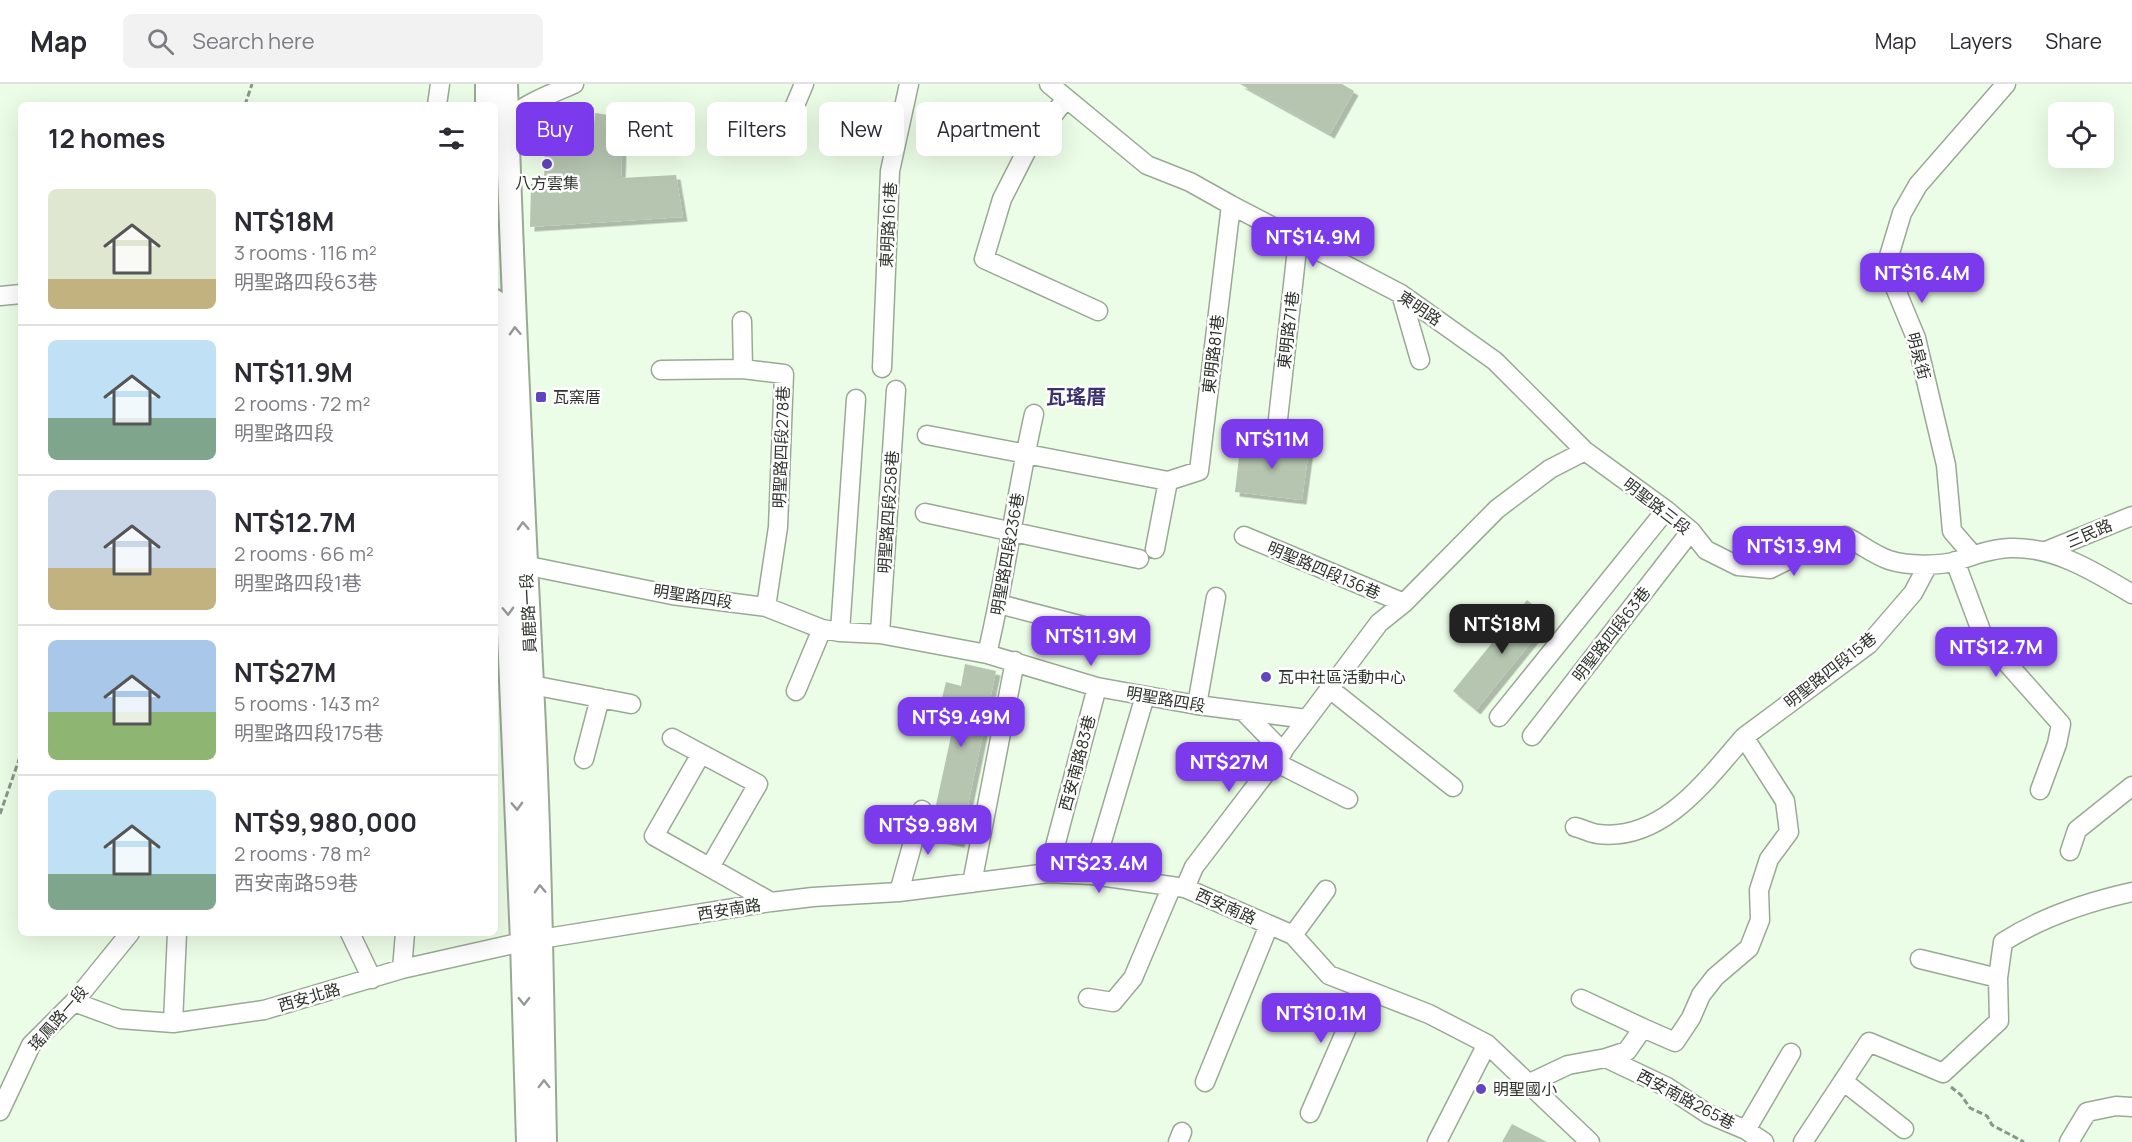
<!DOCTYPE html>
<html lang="en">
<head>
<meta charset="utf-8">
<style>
	body { margin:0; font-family:Manrope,"Noto Sans TC",sans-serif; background:#f2f2f3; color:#2b2b33; height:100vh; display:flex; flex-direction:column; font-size:22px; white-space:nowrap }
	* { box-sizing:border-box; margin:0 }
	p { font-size:20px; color:#7c7c81 }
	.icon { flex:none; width:33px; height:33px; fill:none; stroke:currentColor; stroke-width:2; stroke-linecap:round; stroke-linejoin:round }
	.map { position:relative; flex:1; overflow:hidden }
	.side { position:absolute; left:18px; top:18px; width:480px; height:834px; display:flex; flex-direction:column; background:#fff; border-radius:9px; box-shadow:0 6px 24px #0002 }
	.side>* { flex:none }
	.top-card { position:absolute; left:516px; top:18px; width:570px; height:54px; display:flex; gap:12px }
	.controls { position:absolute; left:2048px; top:18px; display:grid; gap:12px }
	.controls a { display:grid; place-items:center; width:66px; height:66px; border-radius:9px; background:#fff; box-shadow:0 6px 24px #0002; font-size:30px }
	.price { position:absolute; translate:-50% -51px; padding:0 14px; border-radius:12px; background:#7c3aed; color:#fff; font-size:20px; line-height:39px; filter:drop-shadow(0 2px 3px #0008) }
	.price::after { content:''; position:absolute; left:50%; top:36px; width:18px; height:14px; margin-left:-9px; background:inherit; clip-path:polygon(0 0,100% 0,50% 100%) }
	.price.active { background:#222; color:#fff }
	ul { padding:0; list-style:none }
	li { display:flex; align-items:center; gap:18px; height:150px; padding:0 30px }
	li+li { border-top:2px solid #e1e1e2 }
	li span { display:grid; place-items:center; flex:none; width:168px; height:120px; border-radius:9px; color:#555 }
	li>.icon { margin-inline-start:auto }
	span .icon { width:72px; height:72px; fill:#fffc; stroke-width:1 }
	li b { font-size:26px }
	h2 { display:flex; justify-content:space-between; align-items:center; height:72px; padding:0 30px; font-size:26px }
	.chip { padding:0 21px; border-radius:9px; background:#fff; box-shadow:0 6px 24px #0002; font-size:21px; line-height:54px }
	.chip.active { background:#7c3aed; color:#fff }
	header { display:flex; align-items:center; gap:36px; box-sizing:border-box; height:84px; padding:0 30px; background:#fff; border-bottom:2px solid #e1e1e2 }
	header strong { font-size:28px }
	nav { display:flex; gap:33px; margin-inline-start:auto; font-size:21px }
	.search { width:420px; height:54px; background:#f2f2f3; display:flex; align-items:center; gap:15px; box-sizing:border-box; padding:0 21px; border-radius:9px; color:#7c7c81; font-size:22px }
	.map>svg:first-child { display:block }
	.building { fill:#b5c5b0; filter:url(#shadow) }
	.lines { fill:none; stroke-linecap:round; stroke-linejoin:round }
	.minor-casing { stroke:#9aa995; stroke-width:21 }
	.major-casing { stroke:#9aa995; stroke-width:26 }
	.path { stroke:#8a9687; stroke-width:3; stroke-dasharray:6 3; stroke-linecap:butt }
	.minor { stroke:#fff; stroke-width:18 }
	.major { stroke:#fff; stroke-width:22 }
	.oneway { stroke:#969a96 }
	.poi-dot { fill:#6046bf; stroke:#fff; stroke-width:2 }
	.labels { text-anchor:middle; stroke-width:5; stroke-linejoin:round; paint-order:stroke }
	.poi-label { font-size:16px; fill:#2e342c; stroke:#fff; text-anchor:start }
	.street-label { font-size:16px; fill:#2e342c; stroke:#fff }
	.quarter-label { font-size:20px; font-weight:bold; fill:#3b316d; stroke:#fff }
</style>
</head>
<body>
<header>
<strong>Map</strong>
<div class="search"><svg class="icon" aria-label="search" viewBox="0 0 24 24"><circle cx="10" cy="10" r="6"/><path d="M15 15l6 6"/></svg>Search here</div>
<nav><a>Map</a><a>Layers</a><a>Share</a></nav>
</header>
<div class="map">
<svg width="2132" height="1058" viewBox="0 0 2132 1058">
	<defs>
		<filter id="shadow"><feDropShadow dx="4.5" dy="4.5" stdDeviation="0" flood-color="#0004"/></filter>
	</defs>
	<rect width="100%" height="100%" fill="#ecfde7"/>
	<!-- building -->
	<path class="building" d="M1240,0H1342L1354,7L1330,50Z
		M595,29L623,33L621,94L676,91L683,133L530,143L531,100L544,99L545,59L524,57L528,37L594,40Z
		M1241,356L1309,365L1302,416L1235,408Z
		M1527,516L1550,535L1476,626L1453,607Z
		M965,580L996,587L960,759L929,753L953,643L936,638L946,598L961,602Z
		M1512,1040L1547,1058H1502Z"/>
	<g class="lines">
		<defs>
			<path id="minor" d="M1049,0L1147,81L1190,98L1231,121L1401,210L1495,277L1585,367L1666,426L1691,447L1706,466L1738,482L1770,485L1818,461L1845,452C1859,459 1874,471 1889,476C1907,482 1939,482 1957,477C1974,471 1991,465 2010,464C2054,462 2095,488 2132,510
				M1066,15L1031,58L1002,115L984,175L1098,227
				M437,21L440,0
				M788,38L804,0
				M495,46C519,22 543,13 574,0
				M1401,210L1420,276
				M0,212L21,210
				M742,237L743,285
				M882,284L890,87L909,0
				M661,286L743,285L784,290L778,443L766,523
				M1278,335L1298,156
				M927,351L1168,397
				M1168,397L1199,387L1231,121
				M925,429L1139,475
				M1244,452L1404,519
				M1155,465L1168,397
				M2046,467L2132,432
				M1972,470L1952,447L1946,381L1916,254L1886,182L1902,129L1918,101L2006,0
				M1955,477L1983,552L2061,640L2057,660L2040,706
				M514,479L672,511L766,523L822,545L840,548L880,550L987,570L1097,603L1197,621L1307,635L1379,539L1404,519L1497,425L1550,385L1585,367
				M999,520L1118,551
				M840,548L856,315
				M880,550L896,306
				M987,570C1006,491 1016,410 1034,330
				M532,601L631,620
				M1330,605L1453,703
				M796,607L822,545
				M1197,621L1216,513
				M1243,627L1283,668
				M1499,633L1666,426
				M1532,652L1691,447
				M672,654L758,700L710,783
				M701,670L654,752L771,818
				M584,675L600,614
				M1275,678L1348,715
				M1575,743C1583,745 1590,749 1598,750C1663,758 1707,695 1744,653
				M2070,767L2077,746L2132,702
				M1048,789L1097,603
				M1092,791L1145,612
				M972,799L1015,577
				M1185,804L1194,783L1307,635
				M899,808L922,726
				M350,849L372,895
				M1293,851L1326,806
				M1920,875L1998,894
				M402,885L405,849
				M1088,914L1113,918L1133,894L1172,802
				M1581,915L1643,944
				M74,918L120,935L173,939L264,926L402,885L522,858L771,818L813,813L899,808L1048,789L1092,791L1185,804L1293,851L1329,891L1429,930L1487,960L1590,1058
				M173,939L177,849
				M1606,974L1667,1003L1708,1030L1746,1046L1764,1058
				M1843,997L1904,1045
				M1205,998L1269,841
				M1530,999L1568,981L1606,974L1627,967L1643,944L1675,958L1691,934L1701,911L1715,893L1749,864L1760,836L1759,806L1769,775L1789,748L1785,717L1744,653L1869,560L1913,509L1928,481
				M0,1027L31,961L74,918L130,849
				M1310,1029L1364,905
				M1746,1046L1791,969
				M1178,1058L1182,1048
				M1437,1058L1487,960
				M1803,1058L1869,958L1943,989L1999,937L1998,894L2003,858C2042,833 2087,818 2132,808
				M2069,1058L2087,1028L2116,1022L2132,1023"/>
			<path id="major" d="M487,0V21
				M506,0C512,200 522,400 532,601C540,753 542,906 545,1058
				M495,217L522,858L528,1058"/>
		</defs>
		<!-- minor casing -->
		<use href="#minor" class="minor-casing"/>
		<!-- major casing -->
		<use href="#major" class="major-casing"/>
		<!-- path -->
		<path class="path" d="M245,21L252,0
			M0,730L21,670
			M1951,1003L1961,1011L1970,1024L1987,1032L1992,1041L2024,1058"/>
		<!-- minor -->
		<use href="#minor" class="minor"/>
		<!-- major -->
		<use href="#major" class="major"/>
	</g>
	<!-- one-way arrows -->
	<defs><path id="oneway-chevron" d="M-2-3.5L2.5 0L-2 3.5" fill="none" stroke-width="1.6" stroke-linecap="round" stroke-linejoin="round" transform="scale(1.5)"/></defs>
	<g class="oneway">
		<use href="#oneway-chevron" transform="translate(515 247) rotate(-92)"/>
		<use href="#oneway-chevron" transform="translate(523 442) rotate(-92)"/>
		<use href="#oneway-chevron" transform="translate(508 527) rotate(88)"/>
		<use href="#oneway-chevron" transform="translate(517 722) rotate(88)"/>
		<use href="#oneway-chevron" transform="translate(540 805) rotate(-92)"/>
		<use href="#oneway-chevron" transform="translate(524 917) rotate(89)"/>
		<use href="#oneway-chevron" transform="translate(544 1000) rotate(-91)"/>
	</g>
	<!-- markers -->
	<g class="poi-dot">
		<circle cx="547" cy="80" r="6"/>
		<rect x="535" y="307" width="12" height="12" rx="3"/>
		<circle cx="1266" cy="593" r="6"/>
		<circle cx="1481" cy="1005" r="6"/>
	</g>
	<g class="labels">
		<!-- poi labels -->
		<g class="poi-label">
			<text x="547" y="105" text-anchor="middle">八方雲集</text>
			<text x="553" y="319">瓦窯厝</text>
			<text x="1278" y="599">瓦中社區活動中心</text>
			<text x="1493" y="1011">明聖國小</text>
		</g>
		<!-- street labels -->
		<g class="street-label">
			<text transform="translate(888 141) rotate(-87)" y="6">東明路161巷</text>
			<text transform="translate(1420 224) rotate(34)" y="6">東明路</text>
			<text transform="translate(1288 246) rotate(-83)" y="6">東明路71巷</text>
			<text transform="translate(1213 270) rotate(-83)" y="6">東明路81巷</text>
			<text transform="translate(1919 272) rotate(75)" y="6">明泉街</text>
			<text transform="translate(781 363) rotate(-88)" y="6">明聖路四段278巷</text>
			<text transform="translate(1657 422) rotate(38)" y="6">明聖路三段</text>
			<text transform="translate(888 428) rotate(-86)" y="6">明聖路四段258巷</text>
			<text transform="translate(2089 449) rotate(-23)" y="6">三民路</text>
			<text transform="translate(1007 470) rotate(-80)" y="6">明聖路四段236巷</text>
			<text transform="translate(1324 486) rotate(23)" y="6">明聖路四段136巷</text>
			<text transform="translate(693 512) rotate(9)" y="6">明聖路四段</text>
			<text transform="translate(528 529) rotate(-93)" y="6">員鹿路一段</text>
			<text transform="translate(1611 550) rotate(-52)" y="6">明聖路四段63巷</text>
			<text transform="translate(1830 586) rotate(-38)" y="6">明聖路四段15巷</text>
			<text transform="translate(1166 615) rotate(10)" y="6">明聖路四段</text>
			<text transform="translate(1077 679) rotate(-75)" y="6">西安南路83巷</text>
			<text transform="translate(1226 822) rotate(24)" y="6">西安南路</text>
			<text transform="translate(729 825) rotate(-9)" y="6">西安南路</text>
			<text transform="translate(309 913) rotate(-16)" y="6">西安北路</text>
			<text transform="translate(58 934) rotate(-49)" y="6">瑤鳳路一段</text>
			<text transform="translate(1686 1015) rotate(28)" y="6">西安南路265巷</text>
		</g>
		<!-- quarter labels -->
		<g class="quarter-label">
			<text x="1076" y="320">瓦瑤厝</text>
		</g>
	</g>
</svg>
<div class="controls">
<a><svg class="icon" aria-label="locate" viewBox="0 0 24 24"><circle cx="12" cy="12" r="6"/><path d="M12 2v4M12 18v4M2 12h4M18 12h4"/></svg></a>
</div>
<b class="price" style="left:1313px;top:184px">NT$14.9M</b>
<b class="price" style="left:1922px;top:220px">NT$16.4M</b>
<b class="price" style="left:1272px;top:386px">NT$11M</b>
<b class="price" style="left:1794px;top:493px">NT$13.9M</b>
<b class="price active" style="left:1502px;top:571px">NT$18M</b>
<b class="price" style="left:1091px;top:583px">NT$11.9M</b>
<b class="price" style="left:1996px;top:594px">NT$12.7M</b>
<b class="price" style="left:961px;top:664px">NT$9.49M</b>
<b class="price" style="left:1229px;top:709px">NT$27M</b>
<b class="price" style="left:928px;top:772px">NT$9.98M</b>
<b class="price" style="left:1099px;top:810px">NT$23.4M</b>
<b class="price" style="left:1321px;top:960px">NT$10.1M</b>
<div class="top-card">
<a class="chip active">Buy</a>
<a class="chip">Rent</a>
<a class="chip">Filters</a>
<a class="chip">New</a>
<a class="chip">Apartment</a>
</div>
<section class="side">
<h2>12 homes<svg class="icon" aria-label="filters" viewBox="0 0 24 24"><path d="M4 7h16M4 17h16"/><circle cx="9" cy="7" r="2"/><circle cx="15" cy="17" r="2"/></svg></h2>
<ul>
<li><span style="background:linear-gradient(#dfe7d0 75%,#c2b280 0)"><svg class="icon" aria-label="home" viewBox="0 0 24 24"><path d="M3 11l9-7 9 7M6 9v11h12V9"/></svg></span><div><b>NT$18M</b><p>3 rooms · 116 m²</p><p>明聖路四段63巷</p></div></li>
<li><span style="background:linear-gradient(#bfe0f5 65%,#7fa58c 0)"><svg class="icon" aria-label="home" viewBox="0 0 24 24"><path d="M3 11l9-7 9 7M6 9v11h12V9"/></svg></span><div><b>NT$11.9M</b><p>2 rooms · 72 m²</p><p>明聖路四段</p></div></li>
<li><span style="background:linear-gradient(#c9d6e8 65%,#c2b280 0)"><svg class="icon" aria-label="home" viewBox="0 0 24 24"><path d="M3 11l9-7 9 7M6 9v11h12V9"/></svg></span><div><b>NT$12.7M</b><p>2 rooms · 66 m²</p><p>明聖路四段1巷</p></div></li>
<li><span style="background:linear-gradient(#a9c7e8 60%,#8fb573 0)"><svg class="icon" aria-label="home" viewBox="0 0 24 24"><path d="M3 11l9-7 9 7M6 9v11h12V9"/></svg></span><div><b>NT$27M</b><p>5 rooms · 143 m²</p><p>明聖路四段175巷</p></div></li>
<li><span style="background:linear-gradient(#bfe0f5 70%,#7fa58c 0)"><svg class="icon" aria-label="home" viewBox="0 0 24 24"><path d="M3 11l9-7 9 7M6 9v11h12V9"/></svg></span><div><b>NT$9,980,000</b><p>2 rooms · 78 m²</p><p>西安南路59巷</p></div></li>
</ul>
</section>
</div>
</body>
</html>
